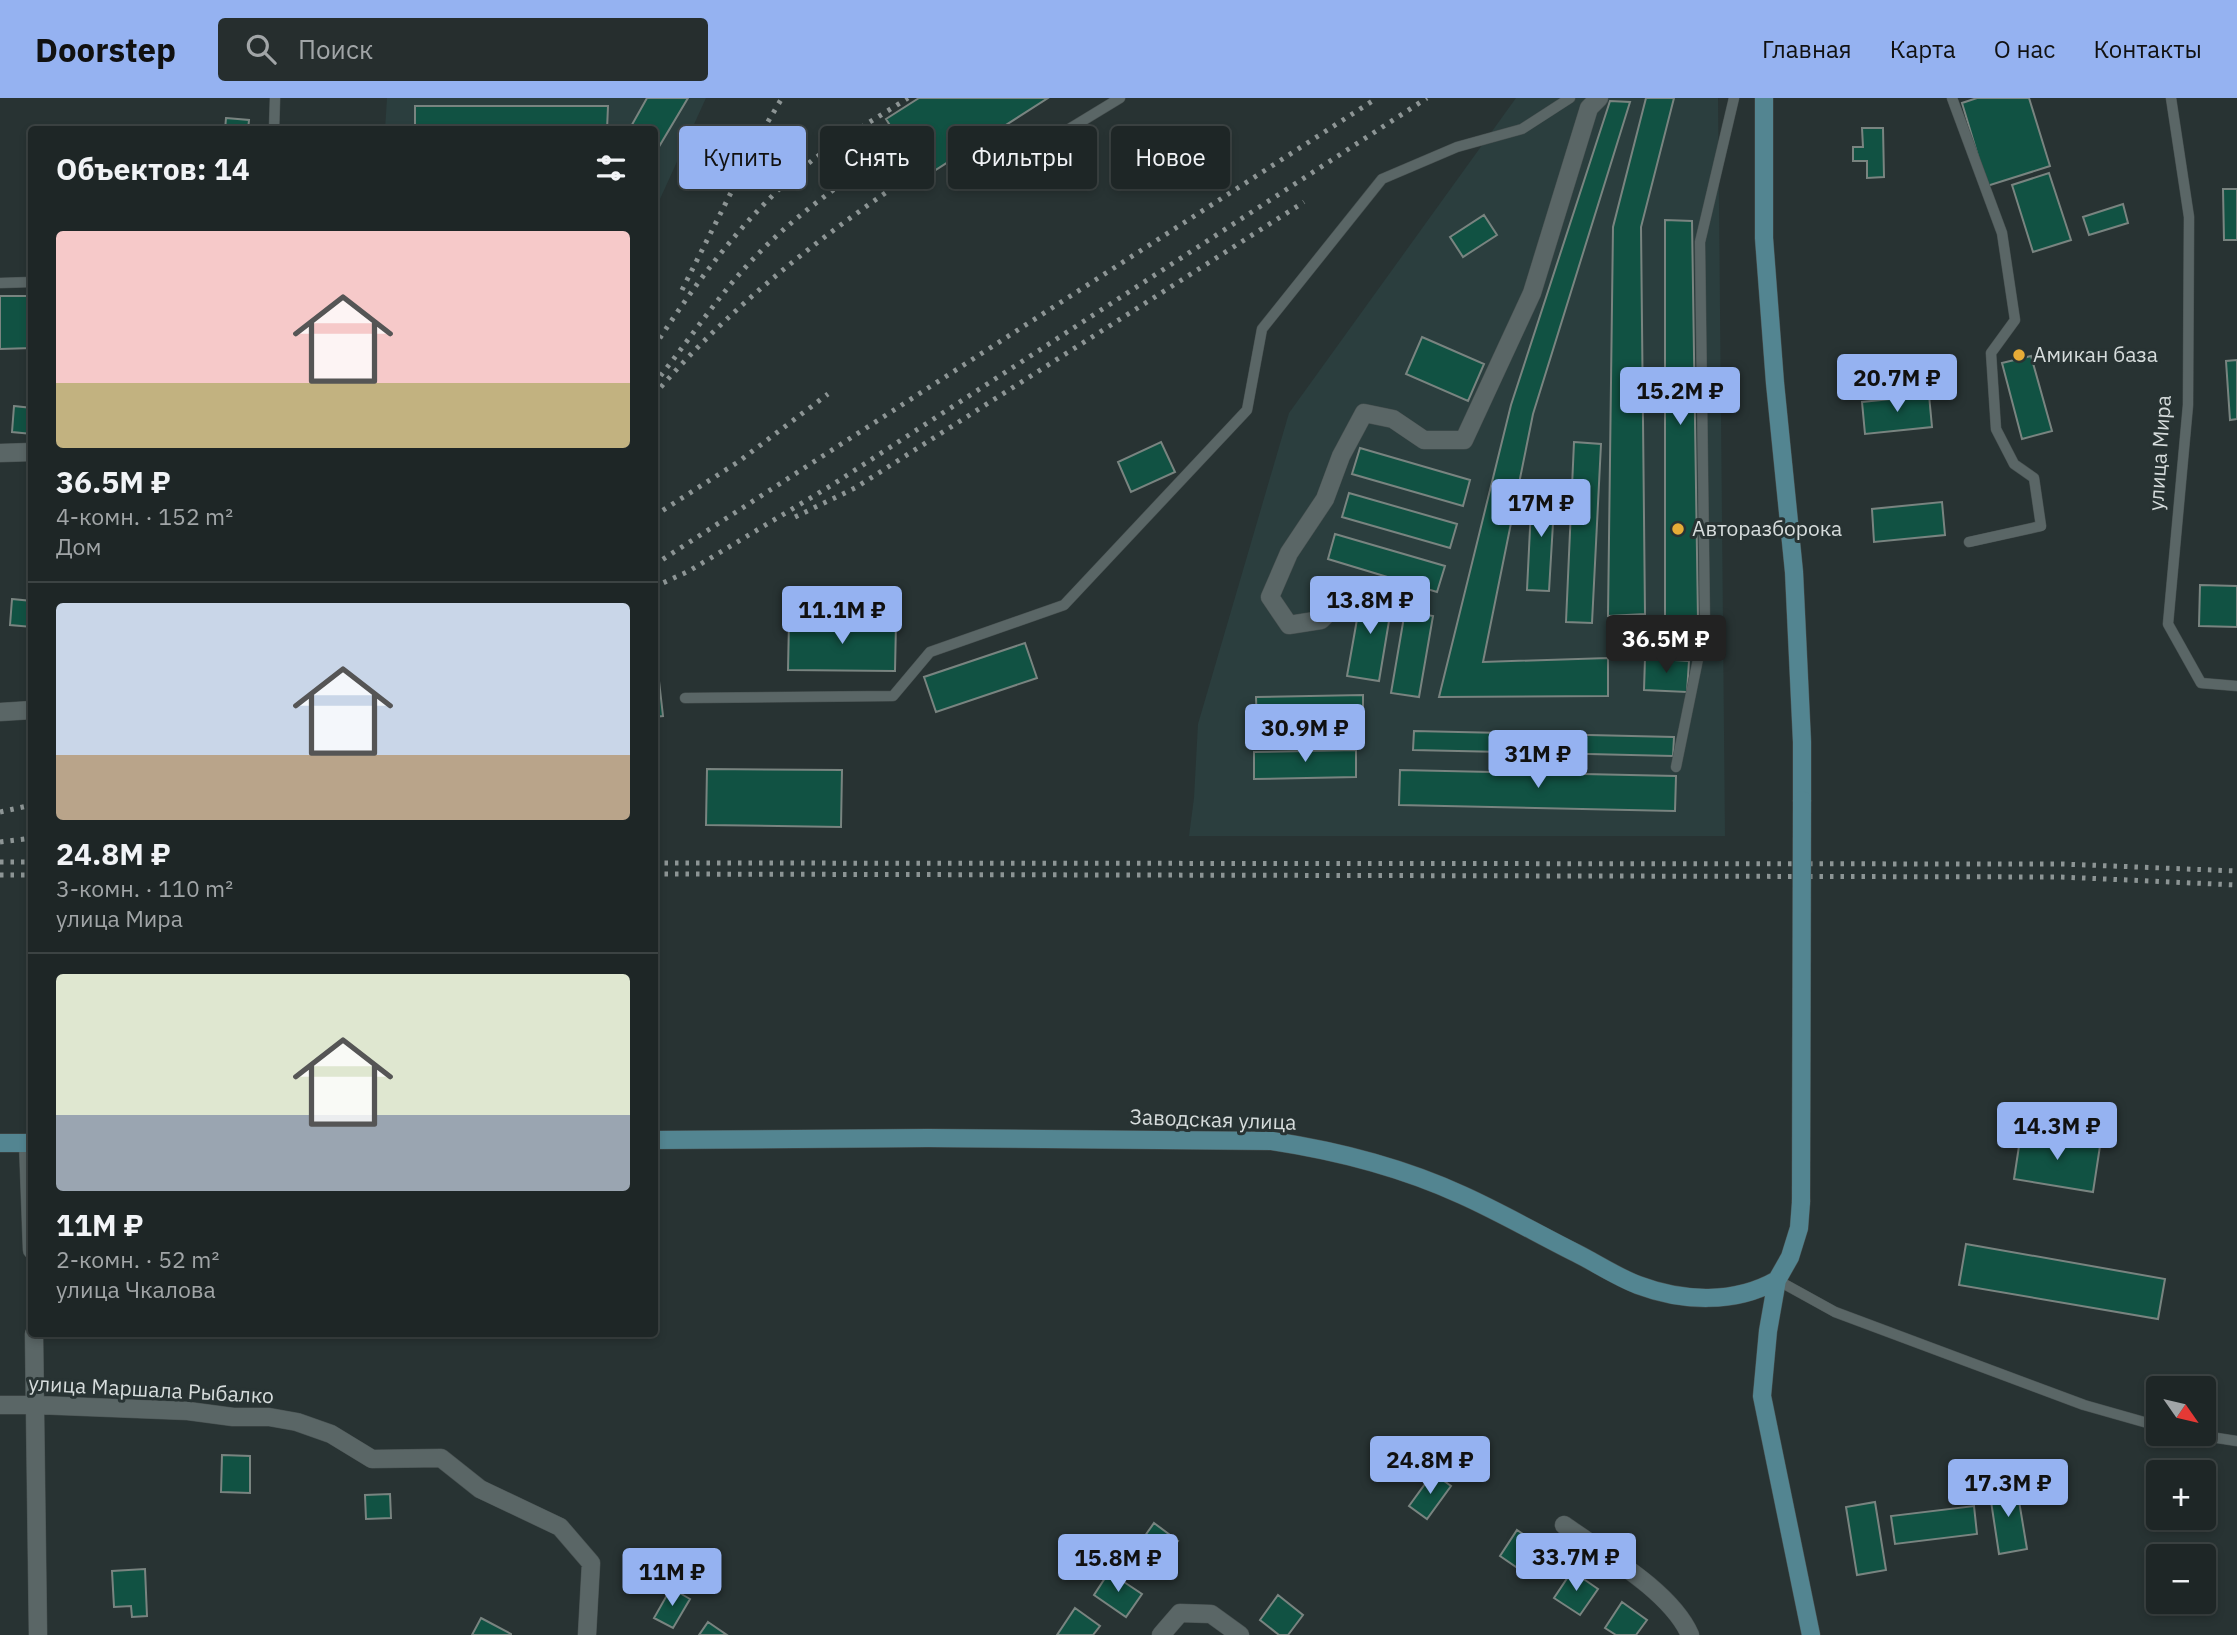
<!DOCTYPE html>
<html lang="ru">
<head>
<meta charset="utf-8">
<style>
	body { margin:0; font-family:"IBM Plex Sans",sans-serif; background:#262e2e; color:#f1f3f6; height:100vh; display:flex; flex-direction:column; font-size:26px; white-space:nowrap }
	* { box-sizing:border-box; margin:0 }
	p { font-size:23px; color:#a1a5a7 }
	.icon { flex:none; width:38px; height:38px; fill:none; stroke:currentColor; stroke-width:2; stroke-linecap:round; stroke-linejoin:round }
	.map { position:relative; flex:1; overflow:hidden }
	.sheet { position:absolute; left:28px; top:28px; width:630px; height:1211px; display:flex; flex-direction:column; background:#1e2626; border-radius:7px; box-shadow:0 4px 10px #0003,0 0 0 2px #3c4343 }
	.sheet>* { flex:none }
	.banner { position:absolute; left:679px; top:28px; width:665px; height:63px; display:flex; gap:14px }
	.needle { width:46px; rotate:124deg }
	.controls { position:absolute; left:2146px; top:1278px; display:grid; gap:14px }
	.controls a { display:grid; place-items:center; width:70px; height:70px; border-radius:7px; background:#1e2626; box-shadow:0 4px 10px #0003,0 0 0 2px #3c4343; font-size:35px }
	.price { position:absolute; translate:-50% -60px; padding:0 16px; border-radius:7px; background:#95b2f1; color:#111; font-size:23px; line-height:46px; filter:drop-shadow(0 2px 4px #0008) }
	.price::after { content:''; position:absolute; left:50%; top:42px; width:21px; height:16px; margin-left:-10px; background:inherit; clip-path:polygon(0 0,100% 0,50% 100%) }
	.price.selected { background:#222; color:#fff }
	ul { padding:0; list-style:none }
	li { display:grid; align-content:center; gap:14px; height:371px; padding:0 28px }
	li+li { border-top:2px solid #3c4343 }
	li span { display:grid; place-items:center; height:217px; border-radius:7px; color:#555 }
	li>.icon { margin-inline-start:auto }
	span .icon { width:126px; height:126px; fill:#fffc; stroke-width:1 }
	li b { font-size:30px }
	h2 { display:flex; justify-content:space-between; align-items:center; height:84px; padding:0 28px; font-size:30px }
	.pill { padding:0 24px; border-radius:7px; background:#1e2626; box-shadow:0 4px 10px #0003,0 0 0 2px #3c4343; font-size:24px; line-height:63px }
	.pill.selected { background:#95b2f1; color:#111 }
	header { display:flex; align-items:center; gap:42px; box-sizing:border-box; height:98px; padding:0 35px; background:#95b2f1; color:#111 }
	header strong { font-size:33px }
	nav { display:flex; gap:38px; margin-inline-start:auto; font-size:24px }
	.search { width:490px; height:63px; background:#262e2e; display:flex; align-items:center; gap:18px; box-sizing:border-box; padding:0 24px; border-radius:7px; color:#a1a5a7; font-size:26px }
	.map>svg:first-child { display:block }
	.built { fill:#2b3e3e }
	.building { fill:#115243; stroke:#798480; stroke-width:2 }
	.lines { fill:none; stroke-linecap:round; stroke-linejoin:round }
	.lane-casing { stroke:#485151; stroke-width:11 }
	.street-casing { stroke:#485151; stroke-width:19 }
	.secondary-casing { stroke:#485151; stroke-width:19 }
	.lane { stroke:#5a6666; stroke-width:10 }
	.street { stroke:#5a6666; stroke-width:18 }
	.secondary { stroke:#538591; stroke-width:18 }
	.rail { stroke:#8d9595; stroke-width:5; stroke-dasharray:3.5 7; stroke-linecap:butt }
	.secondary-bridge-casing { stroke:#485151; stroke-width:19; stroke-linecap:butt }
	.secondary-bridge { stroke:#538591; stroke-width:18 }
	.poi-dot { fill:#e7ac37; stroke:#283333; stroke-width:2.5 }
	.labels { text-anchor:middle; stroke-width:6; stroke-linejoin:round; paint-order:stroke }
	.poi-label { font-size:21px; fill:#d6dcdc; stroke:#283333; text-anchor:start }
	.street-label { font-size:21px; fill:#d6dcdc; stroke:#283333 }
</style>
</head>
<body>
<header>
<strong>Doorstep</strong>
<div class="search"><svg class="icon" aria-label="search" viewBox="0 0 24 24"><circle cx="10" cy="10" r="6"/><path d="M15 15l6 6"/></svg>Поиск</div>
<nav><a>Главная</a><a>Карта</a><a>О нас</a><a>Контакты</a></nav>
</header>
<div class="map">
<svg width="2237" height="1537" viewBox="0 0 2237 1537">
	<rect width="100%" height="100%" fill="#283333"/>
	<!-- built -->
	<path class="built" d="M387,0H706L655,112L654,32H385Z
		M1516,0H1718L1725,738H1189L1194,700L1198,626L1289,315Z"/>
	<!-- building -->
	<path class="building" d="M647,0H688L654,57V32H629Z
		M919,0H1048L923,80L886,21Z
		M1646,0H1674L1641,129L1645,516L1608,518L1613,129Z
		M1977,0H2029L2050,68L1987,88L1962,5Z
		M1610,3L1630,4L1533,316L1483,564L1608,560V598L1439,599L1511,307Z
		M415,8H608L607,32H415Z
		M226,20L249,22L248,32H225Z
		M1862,30H1883L1884,79L1867,80V63H1853V49H1863Z
		M2049,75L2071,142L2033,154L2012,87Z
		M2223,91H2237V142H2224Z
		M2123,106L2128,125L2089,137L2083,119Z
		M1484,117L1497,137L1463,159L1450,139Z
		M1665,122L1692,123L1698,522H1665Z
		M0,198H32V250L0,251Z
		M1422,239L1484,266L1468,303L1406,276Z
		M2031,258L2052,333L2022,341L2002,265Z
		M2237,262V321L2230,322L2226,263Z
		M1929,297L1932,329L1865,336L1862,304Z
		M14,308L32,310V336L12,334Z
		M1161,344L1175,374L1131,394L1118,364Z
		M1574,344L1601,346L1592,525L1566,524Z
		M1360,350L1470,382L1463,408L1352,376Z
		M1532,390L1555,391L1549,493L1527,492Z
		M1349,395L1457,426L1450,450L1342,419Z
		M1942,404L1945,437L1874,444L1872,411Z
		M1335,436L1445,468L1437,494L1328,461Z
		M2200,487L2237,488V529L2199,528Z
		M1362,493L1393,499L1379,583L1347,578Z
		M12,501L32,503V529L10,527Z
		M1405,513L1433,518L1419,599L1391,595Z
		M789,523L896,524L895,573L788,572Z
		M1025,545L1037,580L936,614L924,579Z
		M1645,560L1689,563L1687,594L1644,592Z
		M658,574L663,618L654,619V575Z
		M1363,597V628L1257,630L1256,599Z
		M1414,633L1674,639L1673,658L1413,652Z
		M1356,652V679L1254,681V654Z
		M707,671L842,672L841,729L706,727Z
		M1400,672L1676,678L1675,713L1399,707Z
		M2021,1035L2100,1048L2093,1094L2014,1081Z
		M1966,1146L2165,1181L2158,1221L1959,1187Z
		M222,1357L250,1358V1395L221,1394Z
		M1433,1375L1451,1388L1427,1421L1409,1408Z
		M2016,1385L2027,1451L1999,1456L1989,1390Z
		M390,1396L391,1420L366,1421L365,1397Z
		M1875,1404L1886,1472L1857,1477L1846,1409Z
		M1974,1408L1977,1436L1895,1446L1891,1418Z
		M1154,1425L1178,1443L1165,1460L1142,1442Z
		M1517,1432L1540,1447L1522,1473L1500,1458Z
		M145,1471L147,1518L132,1519L131,1508L114,1509L112,1473Z
		M1572,1473L1598,1491L1580,1517L1554,1500Z
		M1109,1474L1142,1496L1126,1519L1094,1497Z
		M671,1490L690,1501L673,1530L654,1520Z
		M1278,1497L1303,1517L1288,1537H1279L1260,1522Z
		M1622,1504L1647,1522L1636,1537H1616L1605,1530Z
		M1075,1510L1100,1528L1093,1537H1057Z
		M481,1520L511,1536V1537H472Z
		M708,1524L727,1537H699Z"/>
	<g class="lines">
		<defs>
			<path id="lane" d="M1952,0L2002,135L2015,222L1991,255L1996,331L2014,366L2034,380L2041,428L1969,444
				M2171,0L2189,119L2188,307L2168,526L2201,585L2237,588
				M274,32L275,0
				M1000,73L1120,0
				M0,185L32,184
				M685,600L893,598L930,554L1064,507L1247,312L1262,231L1382,81L1457,49L1522,31L1570,0
				M1676,669L1705,527L1700,144L1734,0
				M1777,1182L1835,1214L2084,1307L2158,1328
				M2185,1335L2237,1343"/>
			<path id="street" d="M0,355L32,354
				M1337,506L1321,522L1289,527L1270,499L1289,455L1325,401L1341,358L1364,315L1393,321L1424,342H1464L1532,195L1589,10L1599,0
				M0,614L32,612
				M28,1045L32,1152
				M34,1236L38,1537
				M0,1307H37L188,1313L233,1319H269L297,1324L331,1336L372,1361L441,1360L480,1391L560,1429L591,1465L587,1537
				M1564,1427C1603,1455 1671,1493 1690,1537
				M1161,1537L1180,1515L1211,1516L1240,1537"/>
			<path id="secondary" d="M1764,0V140L1775,285L1794,474L1802,644V702
				M654,1042L928,1040L1272,1043C1338,1053 1401,1069 1462,1097C1500,1114 1538,1136 1576,1155C1596,1165 1617,1179 1638,1187C1683,1204 1735,1206 1777,1182
				M0,1045H32
				M1801,1104L1799,1130L1790,1159L1777,1182L1768,1233L1762,1298L1811,1537"/>
		</defs>
		<!-- lane casing -->
		<use href="#lane" class="lane-casing"/>
		<!-- street casing -->
		<use href="#street" class="street-casing"/>
		<!-- secondary casing -->
		<use href="#secondary" class="secondary-casing"/>
		<!-- lane -->
		<use href="#lane" class="lane"/>
		<!-- street -->
		<use href="#street" class="street"/>
		<!-- secondary -->
		<use href="#secondary" class="secondary"/>
		<!-- rail -->
		<path class="rail" d="M682,192L760,37L782,0
			M654,249C697,183 744,119 805,68C836,43 874,22 908,0
			M654,286C684,249 711,208 743,172C788,121 845,82 902,46
			M654,297C730,208 822,137 919,72
			M654,418L738,364L828,296
			M795,419L855,390L1304,104
			M654,467L1377,0
			M654,489L689,473L832,387L1427,0
			M654,656H659
			M0,714L32,707
			M0,744L32,740
			M0,764H32
			M654,765L2062,766L2237,773
			M654,776L2061,779L2237,787
			M0,777H32"/>
		<defs>
			<path id="secondary-bridge" d="M1801,1104L1802,702"/>
		</defs>
		<!-- secondary-bridge casing -->
		<use href="#secondary-bridge" class="secondary-bridge-casing"/>
		<!-- secondary-bridge -->
		<use href="#secondary-bridge" class="secondary-bridge"/>
	</g>
	<!-- markers -->
	<g class="poi-dot">
		<circle cx="2019" cy="257" r="7"/>
		<circle cx="1678" cy="431" r="7"/>
	</g>
	<g class="labels">
		<!-- poi labels -->
		<g class="poi-label">
			<text x="2033" y="264">Амикан база</text>
			<text x="1692" y="438">Авторазборока</text>
		</g>
		<!-- street labels -->
		<g class="street-label">
			<text transform="translate(2160 355) rotate(-86)" y="7">улица Мира</text>
			<text transform="translate(1213 1022) rotate(2)" y="7">Заводская улица</text>
			<text transform="translate(151 1292) rotate(3)" y="7">улица Маршала Рыбалко</text>
		</g>
	</g>
</svg>
<div class="controls">
<a><svg class="needle" viewBox="-14 -14 28 28"><path d="M0-13l5 13h-10z" fill="#e53935"/><path d="M0 13l5-13h-10z" fill="#a1a5a7"/></svg></a>
<a>+</a>
<a>−</a>
</div>
<b class="price" style="left:1897px;top:316px">20.7M ₽</b>
<b class="price" style="left:1680px;top:329px">15.2M ₽</b>
<b class="price" style="left:1541px;top:441px">17M ₽</b>
<b class="price" style="left:1370px;top:538px">13.8M ₽</b>
<b class="price" style="left:842px;top:548px">11.1M ₽</b>
<b class="price selected" style="left:1666px;top:577px">36.5M ₽</b>
<b class="price" style="left:1305px;top:666px">30.9M ₽</b>
<b class="price" style="left:1538px;top:692px">31M ₽</b>
<b class="price" style="left:2057px;top:1064px">14.3M ₽</b>
<b class="price" style="left:1430px;top:1398px">24.8M ₽</b>
<b class="price" style="left:2008px;top:1421px">17.3M ₽</b>
<b class="price" style="left:1576px;top:1495px">33.7M ₽</b>
<b class="price" style="left:1118px;top:1496px">15.8M ₽</b>
<b class="price" style="left:672px;top:1510px">11M ₽</b>
<div class="banner">
<a class="pill selected">Купить</a>
<a class="pill">Снять</a>
<a class="pill">Фильтры</a>
<a class="pill">Новое</a>
</div>
<section class="sheet">
<h2>Объектов: 14<svg class="icon" aria-label="filters" viewBox="0 0 24 24"><path d="M4 7h16M4 17h16"/><circle cx="9" cy="7" r="2"/><circle cx="15" cy="17" r="2"/></svg></h2>
<ul>
<li><span style="background:linear-gradient(#f6c9c9 70%,#c2b280 0)"><svg class="icon" aria-label="home" viewBox="0 0 24 24"><path d="M3 11l9-7 9 7M6 9v11h12V9"/></svg></span><div><b>36.5M ₽</b><p>4-комн. · 152 m²</p><p>Дом</p></div></li>
<li><span style="background:linear-gradient(#c9d6e8 70%,#b9a48a 0)"><svg class="icon" aria-label="home" viewBox="0 0 24 24"><path d="M3 11l9-7 9 7M6 9v11h12V9"/></svg></span><div><b>24.8M ₽</b><p>3-комн. · 110 m²</p><p>улица Мира</p></div></li>
<li><span style="background:linear-gradient(#dfe7d0 65%,#9aa5b1 0)"><svg class="icon" aria-label="home" viewBox="0 0 24 24"><path d="M3 11l9-7 9 7M6 9v11h12V9"/></svg></span><div><b>11M ₽</b><p>2-комн. · 52 m²</p><p>улица Чкалова</p></div></li>
</ul>
</section>
</div>
</body>
</html>
